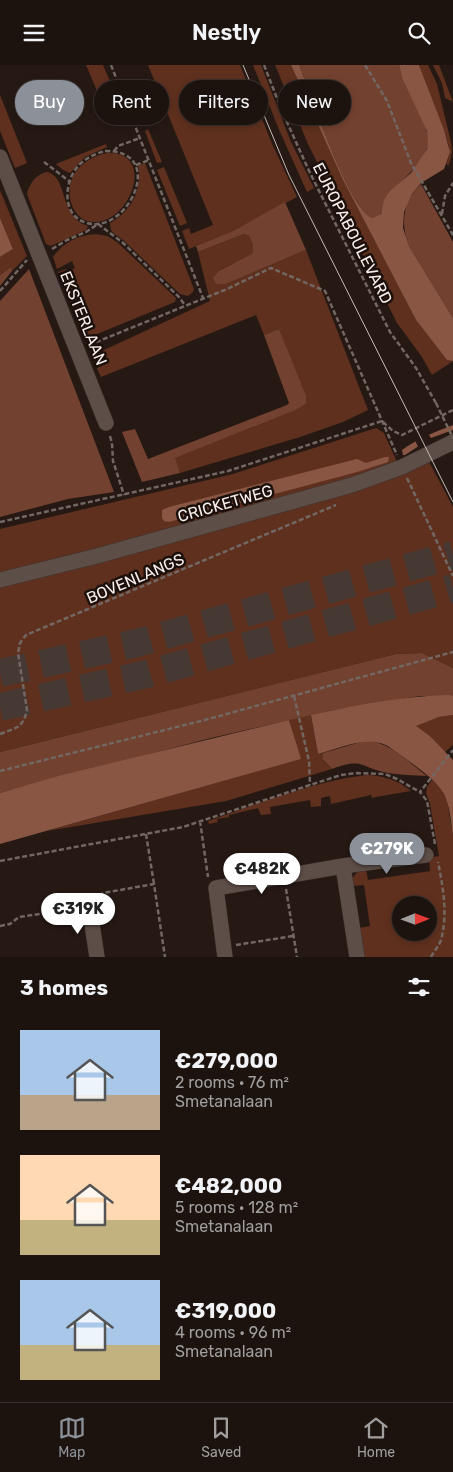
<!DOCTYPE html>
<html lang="en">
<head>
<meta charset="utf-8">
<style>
	body { margin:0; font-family:Rubik,sans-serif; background:#29201d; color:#f1f3f6; height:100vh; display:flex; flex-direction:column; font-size:19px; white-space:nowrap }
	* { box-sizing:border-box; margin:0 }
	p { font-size:16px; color:#a09e9e }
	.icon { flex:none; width:28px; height:28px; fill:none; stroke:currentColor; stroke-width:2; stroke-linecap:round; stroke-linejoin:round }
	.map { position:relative; height:892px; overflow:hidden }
	.details { display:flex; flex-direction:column; background:#1c130f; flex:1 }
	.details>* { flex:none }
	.guide { position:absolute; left:15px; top:15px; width:424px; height:45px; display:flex; gap:10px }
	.needle { width:32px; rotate:89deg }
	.buttons { position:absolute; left:392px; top:831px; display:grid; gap:10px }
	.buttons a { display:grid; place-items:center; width:45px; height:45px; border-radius:50%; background:#1c130f; box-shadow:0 2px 8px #0003,0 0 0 1px #3a322f; font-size:25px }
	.price { position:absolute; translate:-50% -42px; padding:0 11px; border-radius:18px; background:#fff; color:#222; font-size:16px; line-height:32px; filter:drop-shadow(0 1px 2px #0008) }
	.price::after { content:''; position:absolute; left:50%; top:30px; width:15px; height:11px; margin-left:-8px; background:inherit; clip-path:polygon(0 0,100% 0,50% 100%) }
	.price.on { background:#8c9099; color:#fff }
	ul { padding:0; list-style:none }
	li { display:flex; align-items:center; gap:15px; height:125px; padding:0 20px }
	li span { display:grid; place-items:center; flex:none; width:140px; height:100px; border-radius:0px; color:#555 }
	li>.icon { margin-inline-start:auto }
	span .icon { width:60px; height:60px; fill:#fffc; stroke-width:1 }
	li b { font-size:21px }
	h2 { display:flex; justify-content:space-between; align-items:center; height:60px; padding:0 20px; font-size:21px }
	.chip { padding:0 18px; border-radius:22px; background:#1c130f; box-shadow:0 2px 8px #0003,0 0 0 1px #3a322f; font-size:18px; line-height:45px }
	.chip.on { background:#8c9099; color:#fff }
	header { display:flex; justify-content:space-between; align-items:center; height:65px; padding:0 20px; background:#1c130f; font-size:22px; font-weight:600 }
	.menu { display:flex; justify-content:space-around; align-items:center; height:70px; border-top:1px solid #3a322f; background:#1c130f; font-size:14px; color:#a09e9e }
	.menu a { display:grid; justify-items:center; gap:2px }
	.menu .on { color:#8c9099 }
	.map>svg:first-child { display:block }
	.green { fill:#5f301e; fill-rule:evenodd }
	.forest { fill:#73412f }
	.water { fill:#8a5644 }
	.pier { fill:#261914 }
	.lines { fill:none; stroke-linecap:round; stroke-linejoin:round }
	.motorway-tunnel { stroke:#463934; stroke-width:28; stroke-dasharray:28 14; stroke-linecap:butt }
	.minor-casing { stroke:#3d3431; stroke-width:16 }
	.path { stroke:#736763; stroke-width:2.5; stroke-dasharray:5 2.5; stroke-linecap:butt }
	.minor { stroke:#5e4e48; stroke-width:15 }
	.tram { stroke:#c5bab7; stroke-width:1 }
	.path-bridge { stroke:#736763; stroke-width:2.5; stroke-dasharray:5 2.5; stroke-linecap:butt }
	.labels { text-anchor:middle; stroke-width:5; stroke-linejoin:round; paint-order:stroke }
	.street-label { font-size:16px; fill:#f8eeeb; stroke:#1c100b }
</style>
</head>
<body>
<header><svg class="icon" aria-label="menu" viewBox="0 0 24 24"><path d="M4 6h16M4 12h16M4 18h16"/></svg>Nestly<svg class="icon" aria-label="search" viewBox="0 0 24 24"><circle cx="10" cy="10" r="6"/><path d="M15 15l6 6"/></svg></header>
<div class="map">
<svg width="453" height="892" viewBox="0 0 453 892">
	<rect width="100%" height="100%" fill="#261914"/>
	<!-- green -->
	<path class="green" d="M86,0H103L115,28L100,34L95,33V30L98,28Z
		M148,0H240L273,81L297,132L233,166L189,184L182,166L189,163L191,169L213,160Z
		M253,0H261L291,77L314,123L307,127L280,67Z
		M275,0H291L342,113L416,255L447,295L453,296L432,310L422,292L397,258L308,79Z
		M419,0H428L437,19L451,77L452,87L449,100L446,99C450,91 450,84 447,75Z
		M433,0H439L453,37L445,33L442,18Z
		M0,30L27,98L15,103L0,66Z
		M148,64L162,97L157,98L145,66Z
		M106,79L107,82L85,92L70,108L63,105L56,99Z
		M108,88C157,87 130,159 93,157C73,156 65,130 72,114C77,100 94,90 108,88Z
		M145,98L194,224L193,227L188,231L180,229L122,174C115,169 110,168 110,158C131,147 143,124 138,100Z
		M164,102L187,158L180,161L157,105Z
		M47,107C69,112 58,152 88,161L86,165L51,181L46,179L27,129C29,119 36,109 47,107Z
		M0,125L27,191L12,206L11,202L0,210V192L13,184L0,153Z
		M95,169L107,171L117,177L176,233L175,237L85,274L58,207L66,204L67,207L75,203L72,196L57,204L53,192C62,178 79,170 95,169Z
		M244,169L249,171L253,180V188L219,206L216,219H226L306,185L368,345L343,357L297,373L180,408L174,393L296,345L306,339L279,264L264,270L256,250L101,312L91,291L210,236L198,187Z
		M376,363L384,368L402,408L427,393L453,442V603L422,588L396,589L0,687V464L233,409Z
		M311,650L318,689L323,688V696L332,704L226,736L47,766L300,694L289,655Z
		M453,650V680L445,687L430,671L415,661L439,652Z
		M366,710C382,710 398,715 411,726L376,732L372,733L371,730L331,739L330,731L321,733V741L311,742L310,735L270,742L271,749L261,750L258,743L229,750V752L217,754L218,757L209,759L208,756C257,739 315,716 366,710Z
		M432,715L441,723L447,735L453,771V892H363L359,863L370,861L364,820L352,821V814L357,807L366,805L368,815L430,806L429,793L439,791L430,739L426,728L427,722ZM401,840H429V868H401Z"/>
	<!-- forest -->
	<path class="forest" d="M299,0H399C402,10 405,20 410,29C416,43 433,68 427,83C419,103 401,115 388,131C383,137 384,145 379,151L373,153C349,147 310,26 299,0Z
		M421,119L453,177V253L409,181C400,158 403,136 421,119Z
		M285,137L306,185L226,219H216L213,213L219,206L253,188V180L249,171L244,169L198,187L196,181L233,166Z
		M11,202L12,206L0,221V210Z
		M29,204L114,427L68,434L0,452V236Z
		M279,264L306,331V339L296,345L175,393L180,408L142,417L122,367L135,364L148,394L287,340L289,338L264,270Z
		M422,588L453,603V631H420L334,645L211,673L0,728V687L396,589Z
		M364,676C389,675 408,697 427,711C414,710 401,710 388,708C360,703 364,692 332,704L323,695V688Z"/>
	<!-- water -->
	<path class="water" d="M291,0H299C310,26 349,147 373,153L381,149L384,135L390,126L411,108L427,84L428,78L427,66L403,15L399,0H419L444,65L450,87L444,104L421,118L412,129L404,147L403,163L409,181L453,253V296L447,295L416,255L342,113Z
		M0,153L13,184L0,192Z
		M453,360V365L431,373L405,390H403L402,385C417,374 435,367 453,360Z
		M385,392H389L388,397L357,407L169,457L164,456L162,453V445L169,442L357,394L366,398Z
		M448,630L453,631V650L439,652L416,661L430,671L453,695V771C451,757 450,741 444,729C436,713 404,693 388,681C366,670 341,683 318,689L311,650C357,640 402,631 448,630Z
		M289,655L301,694L0,779V728L62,710Z"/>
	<!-- pier -->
	<path class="pier" d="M428,368L432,375L419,384L415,375Z"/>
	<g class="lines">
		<!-- motorway-tunnel -->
		<path class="motorway-tunnel" d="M0,608L137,578L453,490
			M0,642L147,609L453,523"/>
		<defs>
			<path id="minor" d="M0,92L106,358
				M0,515L97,491L352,420L402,402L453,377
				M343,801L357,892
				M64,843L89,839L97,892
				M225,892L216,823L343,801L426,790"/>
		</defs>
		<!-- minor casing -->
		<use href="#minor" class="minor-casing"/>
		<!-- path -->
		<path class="path" d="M111,0L203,233
			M264,0L282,46L310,108L390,267L416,303L436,338
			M365,0L387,36L411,98L453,170
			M105,86C168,85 128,170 87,158C61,151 64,117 78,101C86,93 94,89 105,86Z
			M114,86L118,81L140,73
			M44,97L69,116
			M136,100L149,95
			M442,149L445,131L453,118
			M52,184L67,175L86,167L98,159L122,177L178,231L185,240
			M0,226L27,195
			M89,280L227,224L271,203L325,226L397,390
			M383,357L393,366L402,370L453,345
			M110,371L112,378L113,396L124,430
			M407,413L453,511
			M0,457L228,406L382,356
			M294,631L309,696L310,720
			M0,669C16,663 23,663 27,645L18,588L20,578L26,570L336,440
			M0,706L201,656L453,587
			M200,756L208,812
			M146,769L154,819
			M435,779L427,736L420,727L453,685
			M0,796L183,762L310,720L341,710L357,708L385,709L397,714L420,727
			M286,824L297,892
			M99,831L103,828L154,819L165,892
			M0,861L10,859L19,852L53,847
			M236,880L293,871
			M431,892C434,886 439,881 441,875C448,849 443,822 438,797"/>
		<!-- minor -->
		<use href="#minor" class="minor"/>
		<!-- tram -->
		<path class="tram" d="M243,0L289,110L453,437"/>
		<!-- path-bridge -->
		<path class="path-bridge" d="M436,338L453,373"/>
	</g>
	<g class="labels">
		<!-- street labels -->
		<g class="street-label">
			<text transform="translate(353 168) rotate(63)" y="6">EUROPABOULEVARD</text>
			<text transform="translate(84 253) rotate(68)" y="6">EKSTERLAAN</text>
			<text transform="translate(225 438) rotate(-16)" y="6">CRICKETWEG</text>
			<text transform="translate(135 513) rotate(-23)" y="6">BOVENLANGS</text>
		</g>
	</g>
</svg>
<div class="buttons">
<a><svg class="needle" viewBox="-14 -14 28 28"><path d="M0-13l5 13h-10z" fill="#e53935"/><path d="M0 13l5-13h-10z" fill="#a09e9e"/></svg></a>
</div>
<b class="price on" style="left:387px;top:810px">€279K</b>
<b class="price" style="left:262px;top:830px">€482K</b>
<b class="price" style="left:78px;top:870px">€319K</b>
<div class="guide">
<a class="chip on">Buy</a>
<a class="chip">Rent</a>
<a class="chip">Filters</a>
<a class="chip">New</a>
</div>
</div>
<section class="details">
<h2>3 homes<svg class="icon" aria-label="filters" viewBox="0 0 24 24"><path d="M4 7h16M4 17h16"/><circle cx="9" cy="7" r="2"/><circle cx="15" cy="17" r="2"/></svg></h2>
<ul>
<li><span style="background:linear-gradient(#a9c7e8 65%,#b9a48a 0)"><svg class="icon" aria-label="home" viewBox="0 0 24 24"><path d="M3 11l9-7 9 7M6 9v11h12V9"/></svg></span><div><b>€279,000</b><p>2 rooms · 76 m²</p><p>Smetanalaan</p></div></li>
<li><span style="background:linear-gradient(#ffd9b3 65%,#c2b280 0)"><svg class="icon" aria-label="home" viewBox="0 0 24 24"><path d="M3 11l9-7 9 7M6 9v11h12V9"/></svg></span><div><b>€482,000</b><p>5 rooms · 128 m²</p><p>Smetanalaan</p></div></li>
<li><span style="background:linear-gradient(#a9c7e8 65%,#c2b280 0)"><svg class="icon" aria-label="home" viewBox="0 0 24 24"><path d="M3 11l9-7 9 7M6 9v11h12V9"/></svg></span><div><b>€319,000</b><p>4 rooms · 96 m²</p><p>Smetanalaan</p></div></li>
</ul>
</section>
<nav class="menu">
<a class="on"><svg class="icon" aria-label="map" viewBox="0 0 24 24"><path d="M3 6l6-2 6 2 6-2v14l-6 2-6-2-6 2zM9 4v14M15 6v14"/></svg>Map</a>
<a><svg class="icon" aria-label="saved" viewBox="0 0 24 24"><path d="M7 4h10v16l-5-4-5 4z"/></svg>Saved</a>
<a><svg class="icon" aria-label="home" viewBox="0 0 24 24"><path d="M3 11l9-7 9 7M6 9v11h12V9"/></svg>Home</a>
</nav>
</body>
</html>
